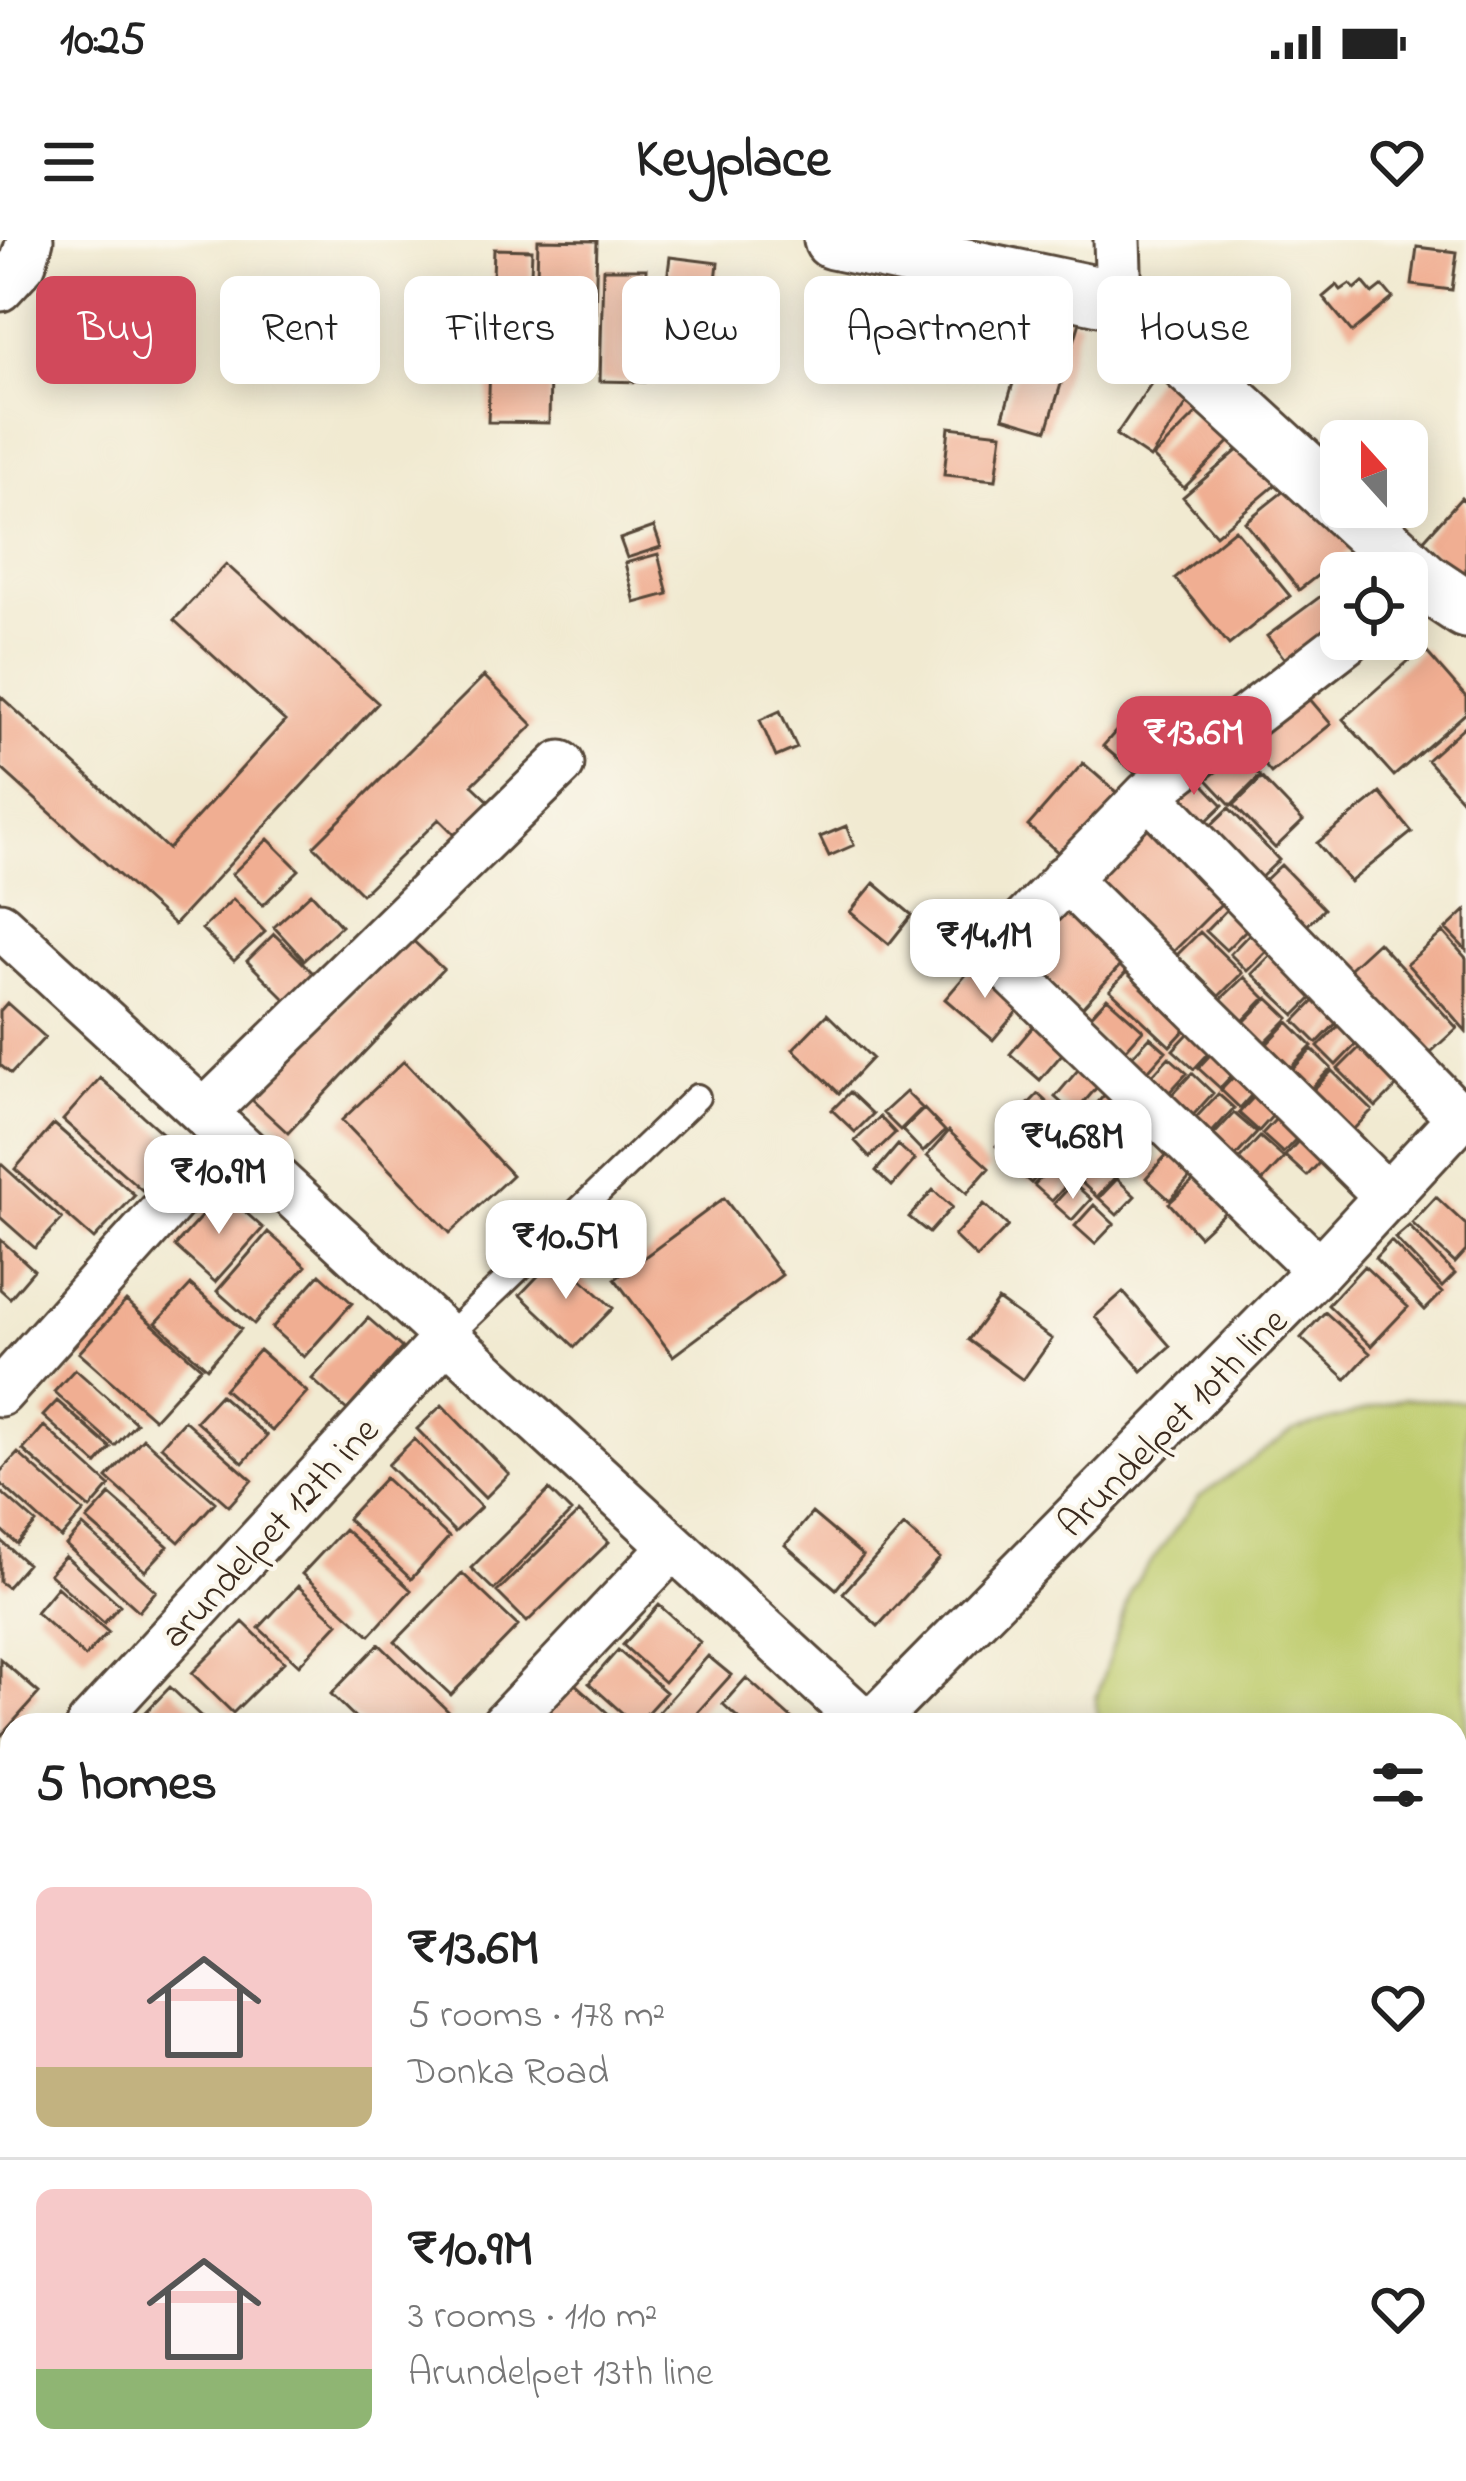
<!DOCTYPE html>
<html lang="en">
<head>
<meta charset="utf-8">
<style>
	body { margin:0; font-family:"Indie Flower",sans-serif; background:#f2f2f2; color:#222; height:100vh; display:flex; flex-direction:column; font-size:45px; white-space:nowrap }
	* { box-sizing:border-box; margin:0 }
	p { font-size:39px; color:#767676 }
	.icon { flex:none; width:66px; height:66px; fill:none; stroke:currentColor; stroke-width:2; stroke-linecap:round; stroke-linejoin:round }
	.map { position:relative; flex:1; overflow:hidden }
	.drawer { position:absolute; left:0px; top:1473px; width:1467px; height:768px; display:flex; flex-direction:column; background:#fff; border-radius:36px 36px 0 0; box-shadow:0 6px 30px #0003 }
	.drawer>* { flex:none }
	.hud { position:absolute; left:36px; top:36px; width:1395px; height:108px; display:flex; gap:24px }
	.needle { width:78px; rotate:339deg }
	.controls { position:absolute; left:1320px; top:180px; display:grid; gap:24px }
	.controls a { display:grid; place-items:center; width:108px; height:108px; border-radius:18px; background:#fff; box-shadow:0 6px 30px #0003; font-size:60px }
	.price { position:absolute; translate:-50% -102px; padding:0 27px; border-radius:24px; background:#fff; color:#222; font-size:39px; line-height:78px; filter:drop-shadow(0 3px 6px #0008) }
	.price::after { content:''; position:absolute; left:50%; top:72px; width:36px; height:27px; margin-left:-18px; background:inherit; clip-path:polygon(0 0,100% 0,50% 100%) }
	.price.selected { background:#d1495b; color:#fff }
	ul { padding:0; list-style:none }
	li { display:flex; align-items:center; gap:36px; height:300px; padding:0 36px }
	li+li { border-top:3px solid #e0e0e0 }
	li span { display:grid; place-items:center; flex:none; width:336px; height:240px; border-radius:18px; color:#555 }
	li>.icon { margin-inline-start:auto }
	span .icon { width:144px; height:144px; fill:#fffc; stroke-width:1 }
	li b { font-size:51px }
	h2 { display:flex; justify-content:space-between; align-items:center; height:144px; padding:0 36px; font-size:51px }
	.pill { padding:0 42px; border-radius:18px; background:#fff; box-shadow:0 6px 30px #0003; font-size:42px; line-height:108px }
	.pill.selected { background:#d1495b; color:#fff }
	.status { display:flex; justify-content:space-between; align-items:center; height:84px; padding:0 60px; background:#fff; direction:ltr }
	.status svg { height:33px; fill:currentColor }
	header { display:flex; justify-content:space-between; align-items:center; height:156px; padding:0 36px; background:#fff; font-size:54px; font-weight:700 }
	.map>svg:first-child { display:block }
	.green { fill:#bfcc6e; stroke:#7d7b46; stroke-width:3 }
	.building { fill:#f0ae92 }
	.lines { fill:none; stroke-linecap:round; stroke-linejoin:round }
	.service-casing { stroke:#564739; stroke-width:30 }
	.minor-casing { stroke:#564739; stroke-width:51 }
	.tertiary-casing { stroke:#564739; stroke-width:63 }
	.service { stroke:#fff; stroke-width:24 }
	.minor { stroke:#fff; stroke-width:45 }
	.tertiary { stroke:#fff; stroke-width:57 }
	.labels { text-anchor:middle; stroke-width:9; stroke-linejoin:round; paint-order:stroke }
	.street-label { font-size:39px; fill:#3b2a1e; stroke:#fbf7ec }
</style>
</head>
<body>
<div class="status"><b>10:25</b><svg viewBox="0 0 49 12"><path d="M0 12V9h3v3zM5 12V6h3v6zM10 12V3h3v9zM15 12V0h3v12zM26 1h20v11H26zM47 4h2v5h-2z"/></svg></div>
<header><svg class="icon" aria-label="menu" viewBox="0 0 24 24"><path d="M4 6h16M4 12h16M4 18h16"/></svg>Keyplace<svg class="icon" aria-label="heart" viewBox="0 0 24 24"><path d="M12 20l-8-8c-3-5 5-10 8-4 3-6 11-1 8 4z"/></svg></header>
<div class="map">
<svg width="1466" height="2241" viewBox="0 0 1466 2241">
	<rect width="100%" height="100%" fill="#fbf7ec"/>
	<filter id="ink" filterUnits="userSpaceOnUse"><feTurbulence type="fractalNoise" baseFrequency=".00833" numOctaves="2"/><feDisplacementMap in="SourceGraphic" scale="24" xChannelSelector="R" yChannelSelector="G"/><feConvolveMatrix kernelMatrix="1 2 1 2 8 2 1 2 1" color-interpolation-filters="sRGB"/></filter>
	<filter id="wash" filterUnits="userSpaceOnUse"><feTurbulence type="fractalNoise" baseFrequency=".004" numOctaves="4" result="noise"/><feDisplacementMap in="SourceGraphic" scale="48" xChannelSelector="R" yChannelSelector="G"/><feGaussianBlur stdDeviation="2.7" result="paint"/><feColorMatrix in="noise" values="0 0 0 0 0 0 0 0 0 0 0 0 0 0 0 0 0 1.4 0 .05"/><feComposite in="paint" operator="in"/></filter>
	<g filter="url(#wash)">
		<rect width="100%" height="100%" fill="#f1ead1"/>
		<!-- green -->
		<path class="green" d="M1403,1159L1466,1161V1855L1455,1856V1485H1097L1096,1459L1131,1349L1199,1257L1293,1191Z"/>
		<g id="blocks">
			<!-- building -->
			<path class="building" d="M538,0L597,1L595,77L536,75Z
				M1417,7L1457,12L1452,50L1412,45Z
				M494,9L532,10L529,82L551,83L549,183L488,182Z
				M670,17L718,23L710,92L661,87Z
				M603,29H646L644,142L600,141Z
				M1363,42L1373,54L1383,46L1393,58L1352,92L1323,57L1337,45L1341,50L1350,44L1355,49Z
				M914,47L968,57L959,104L905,94Z
				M1035,68L1080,82L1047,190L1003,177Z
				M1159,132L1193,155L1150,218L1116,195Z
				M1206,164L1237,194L1184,248L1153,217Z
				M949,187L1002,193L996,240L944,235Z
				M1253,197L1286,236L1216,295L1183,257Z
				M1299,239L1354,307L1299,350L1245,282Z
				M1461,258L1466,263V343L1421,303Z
				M654,287L661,307L627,318L620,299Z
				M1235,289L1290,356L1229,405L1175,338Z
				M658,314L668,354L635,363L625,323Z
				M226,324L378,463L174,685L0,527V456L168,609L285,481L174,380Z
				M1329,350L1341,366V402L1297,435L1267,396Z
				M1423,408L1466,457V473L1394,536L1343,479Z
				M484,436L533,485L472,545L492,564L458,598L439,579L362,654L314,606Z
				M1297,444L1331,484L1271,533L1238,493Z
				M780,471L797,508L776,517L760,480Z
				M1130,475L1176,515L1150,546L1103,506Z
				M1466,485V564L1427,520Z
				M1223,500L1260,536L1231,565L1195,527Z
				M1083,523L1124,559L1069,622L1028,586Z
				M1189,529L1223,565L1199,588L1165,552Z
				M1262,538L1303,581L1275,608L1234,565Z
				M1380,553L1412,592L1350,642L1317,603Z
				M1229,568L1279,620L1254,644L1204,592Z
				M1139,571L1227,658L1168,717L1081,631Z
				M846,586L854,605L829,616L820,597Z
				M268,599L299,630L263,665L232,634Z
				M1281,625L1324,669L1298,694L1256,649Z
				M874,643L912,675L889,704L850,672Z
				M311,653L341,686L304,720L274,687Z
				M1060,657L1127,718L1080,770L1013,710Z
				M233,659L265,692L234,721L202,689Z
				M1233,663L1253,683L1226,710L1206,691Z
				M1466,670V710L1446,689Z
				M1257,686L1275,703L1247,731L1230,714Z
				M1200,692L1242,733L1217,758L1175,717Z
				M1443,692L1466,718V791L1407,724Z
				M274,694L314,734L287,761L247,721Z
				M407,695L443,729L288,893L252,860Z
				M1378,702L1457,788L1418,824L1339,738Z
				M1279,707L1322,748L1295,775L1252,734Z
				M976,723L1024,763L993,800L945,759Z
				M1132,726L1193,781L1170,806L1110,750Z
				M1244,737L1265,758L1241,783L1219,761Z
				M1324,751L1347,772L1317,803L1295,781Z
				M1107,758L1143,790L1120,816L1084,783Z
				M1268,758L1289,778L1263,804L1243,783Z
				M7,763L45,797L11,834L0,825V771Z
				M827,774L872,818L839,853L793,809Z
				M1201,780L1222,799L1194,829L1173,810Z
				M1038,781L1068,807L1040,840L1010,814Z
				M1343,781L1362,798L1336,825L1318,807Z
				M1288,782L1312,806L1288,830L1264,807Z
				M1150,797L1166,811L1140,840L1124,825Z
				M1224,800L1246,820L1220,848L1198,828Z
				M1364,803L1402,841L1376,867L1338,829Z
				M1312,809L1331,828L1307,853L1288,834Z
				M1169,817L1187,833L1165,857L1147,841Z
				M404,821L512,935L450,993L342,880Z
				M1083,824L1103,840L1074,874L1055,857Z
				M1246,824L1264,841L1240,868L1221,850Z
				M1332,831L1372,870L1346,897L1306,857Z
				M1192,833L1213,853L1186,883L1164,863Z
				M100,838L179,908L142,950L63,880Z
				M1112,846L1128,860L1098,895L1082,881Z
				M1264,846L1284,863L1259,891L1239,873Z
				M850,852L873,874L855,892L832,870Z
				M906,852L922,868L900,890L883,873Z
				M1038,854L1053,868L1032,891L1016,877Z
				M1218,854L1234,868L1205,900L1189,885Z
				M1288,866L1309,885L1283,913L1262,894Z
				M924,869L945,891L923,912L902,890Z
				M1234,873L1257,893L1231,921L1209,900Z
				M1063,876L1083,893L1062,916L1043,898Z
				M880,877L895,893L870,917L855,901Z
				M54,884L135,955L94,999L15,929Z
				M1015,885L1031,900L1012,921L996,906Z
				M1309,889L1331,910L1307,936L1285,916Z
				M949,891L989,928L967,953L927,916Z
				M1260,897L1284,918L1260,944L1236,923Z
				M1083,902L1099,917L1078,940L1063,925Z
				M1034,903L1051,920L1031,943L1013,927Z
				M898,905L915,920L892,946L876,931Z
				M1170,911L1194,933L1170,960L1146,938Z
				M1101,917L1119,933L1097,957L1080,941Z
				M0,923L62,979L35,1008L0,977Z
				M1053,924L1071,940L1052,961L1034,945Z
				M1198,937L1228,969L1199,996L1169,963Z
				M1117,939L1135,956L1117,975L1099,958Z
				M1073,943L1091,959L1072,980L1054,964Z
				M933,950L952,967L929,993L909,977Z
				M223,952L263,988L215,1042L175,1006Z
				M1436,957L1466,985V1011L1455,1023L1412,983Z
				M724,958L782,1035L673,1116L615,1039Z
				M984,964L1008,986L977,1018L954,996Z
				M1094,965L1114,984L1095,1004L1075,986Z
				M1409,986L1455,1034L1442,1047L1395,998Z
				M268,992L306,1026L254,1084L217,1051Z
				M0,999L34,1030L10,1058L0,1049Z
				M1391,1001L1442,1053L1425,1070L1375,1018Z
				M557,1016L613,1068L575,1107L520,1055Z
				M1364,1026L1408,1067L1371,1106L1328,1065Z
				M320,1034L352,1063L304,1117L272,1088Z
				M191,1045L241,1089L207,1128L156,1083Z
				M1123,1052L1170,1106L1142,1131L1095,1077Z
				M998,1060L1052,1099L1023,1140L968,1100Z
				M126,1061L201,1127L154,1179L79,1113Z
				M1325,1072L1370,1113L1346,1139L1301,1098Z
				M368,1078L402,1108L347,1170L312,1139Z
				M259,1110L307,1152L272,1191L224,1149Z
				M75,1129L136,1183L115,1206L54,1152Z
				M220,1155L267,1196L243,1223L196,1181Z
				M57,1161L111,1208L97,1224L43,1176Z
				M442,1165L509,1234L485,1258L417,1189Z
				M184,1180L252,1240L229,1266L161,1206Z
				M44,1186L110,1246L90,1269L23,1210Z
				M143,1198L215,1262L179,1302L107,1238Z
				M414,1199L481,1267L455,1292L388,1225Z
				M18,1213L84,1272L61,1298L0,1243V1232Z
				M385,1238L449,1297L411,1339L347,1279Z
				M549,1250L571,1272L494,1350L471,1328Z
				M0,1251L36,1283L17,1304L0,1289Z
				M110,1255L168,1306L145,1331L87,1280Z
				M579,1272L609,1302L527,1382L497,1352Z
				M812,1273L863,1316L836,1349L785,1305Z
				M83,1286L156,1351L139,1371L66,1305Z
				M904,1286L940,1318L878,1386L843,1353Z
				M344,1289L411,1350L370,1395L302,1334Z
				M0,1300L27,1324L7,1347L0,1342Z
				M65,1316L120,1365L104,1383L49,1334Z
				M462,1333L518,1386L451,1455L395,1402Z
				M298,1346L338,1383L299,1425L259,1388Z
				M57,1347L108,1392L85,1417L36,1372Z
				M659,1365L700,1402L664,1442L623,1405Z
				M243,1382L284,1422L233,1473L192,1433Z
				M379,1404L452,1475L442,1485H363L331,1454Z
				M618,1410L666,1452L636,1485L589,1443Z
				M708,1416L731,1435L686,1485H647Z
				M0,1419L39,1453L0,1497Z
				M746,1438L799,1485H746L723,1464Z
				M573,1442L621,1485H535Z
				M170,1447L210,1485H154L143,1475Z
				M0,1907L12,1919V1942L0,1955Z
				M12,2043V2106L0,2095V2056Z
				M0,2109L12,2119V2192L5,2199L0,2194Z
				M0,2215L12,2229L29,2241H0Z
				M25,2229H125L134,2237L131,2241H39Z
				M228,2229H290L279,2241H227L222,2236Z
				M295,2229H315L328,2241H284Z
				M484,2229H535L524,2241H497Z
				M670,2229H808L797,2241H683Z
				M859,2229H948L937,2241H873Z
				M1238,2229H1264L1277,2241H1227Z
				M1268,2229H1319L1308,2241H1281Z"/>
		</g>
	</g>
	<g filter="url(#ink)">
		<use href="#blocks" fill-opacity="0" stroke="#564739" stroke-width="3"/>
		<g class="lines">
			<defs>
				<path id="service" d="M446,1098L697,857"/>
				<path id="minor" d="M1117,0L1119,60
					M0,48L23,23L30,0
					M1148,554L1460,878
					M1065,638L1388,957
					M0,685L867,1485
					M204,873L561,524
					M1319,1030L993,714L1148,554L1349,399
					M0,1153L229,897
					M90,1485L446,1098
					M504,1485L673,1306
					M870,1485L1319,1030L1466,871
					M0,1583L12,1569
					M0,1857L12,1869
					M0,2018L12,2005
					M1455,2026L1466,2036
					M1455,2146L1466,2134
					M401,2229L415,2241
					M187,2241L198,2229
					M577,2241L588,2229
					M976,2241L988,2229
					M1369,2241L1379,2229"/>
				<path id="tertiary" d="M833,0L1119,60L1341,264
					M1344,267L1424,341L1466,369"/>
			</defs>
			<!-- service casing -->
			<use href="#service" class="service-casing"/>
			<!-- minor casing -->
			<use href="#minor" class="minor-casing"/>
			<!-- tertiary casing -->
			<use href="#tertiary" class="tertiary-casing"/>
			<!-- service -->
			<use href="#service" class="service"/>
			<!-- minor -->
			<use href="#minor" class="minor"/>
			<!-- tertiary -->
			<use href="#tertiary" class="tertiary"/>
		</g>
	</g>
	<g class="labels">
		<!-- street labels -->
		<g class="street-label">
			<text transform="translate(1171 1181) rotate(-45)" y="14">Arundelpet 10th line</text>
			<text transform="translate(268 1291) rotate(-47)" y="14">arundelpet 12th ine</text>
		</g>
	</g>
</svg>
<div class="controls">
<a><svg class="needle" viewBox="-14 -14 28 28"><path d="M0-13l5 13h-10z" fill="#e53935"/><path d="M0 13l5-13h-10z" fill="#767676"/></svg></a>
<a><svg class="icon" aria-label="locate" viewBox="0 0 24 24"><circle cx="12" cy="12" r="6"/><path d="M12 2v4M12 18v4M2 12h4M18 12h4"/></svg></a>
</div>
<b class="price selected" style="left:1194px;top:558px">₹13.6M</b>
<b class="price" style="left:985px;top:761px">₹14.1M</b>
<b class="price" style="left:1073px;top:962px">₹4.68M</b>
<b class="price" style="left:219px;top:997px">₹10.9M</b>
<b class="price" style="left:566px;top:1062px">₹10.5M</b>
<div class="hud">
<a class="pill selected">Buy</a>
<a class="pill">Rent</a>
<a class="pill">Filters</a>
<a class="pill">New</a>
<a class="pill">Apartment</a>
<a class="pill">House</a>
</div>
<section class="drawer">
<h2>5 homes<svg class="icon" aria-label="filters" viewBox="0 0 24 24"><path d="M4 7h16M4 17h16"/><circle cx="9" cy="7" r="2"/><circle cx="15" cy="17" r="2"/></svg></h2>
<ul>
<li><span style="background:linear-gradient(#f6c9c9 75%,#c2b280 0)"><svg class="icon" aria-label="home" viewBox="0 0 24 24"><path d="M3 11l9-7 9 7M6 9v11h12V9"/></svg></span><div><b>₹13.6M</b><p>5 rooms · 178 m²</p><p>Donka Road</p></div><svg class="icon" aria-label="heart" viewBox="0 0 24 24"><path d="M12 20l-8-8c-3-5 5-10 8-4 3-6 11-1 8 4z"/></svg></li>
<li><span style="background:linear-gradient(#f6c9c9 75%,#8fb573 0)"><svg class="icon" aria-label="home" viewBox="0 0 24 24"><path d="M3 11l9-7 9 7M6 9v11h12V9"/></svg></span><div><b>₹10.9M</b><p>3 rooms · 110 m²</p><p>Arundelpet 13th line</p></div><svg class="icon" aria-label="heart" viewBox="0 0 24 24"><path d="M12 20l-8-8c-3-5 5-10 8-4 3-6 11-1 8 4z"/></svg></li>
</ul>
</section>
</div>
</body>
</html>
